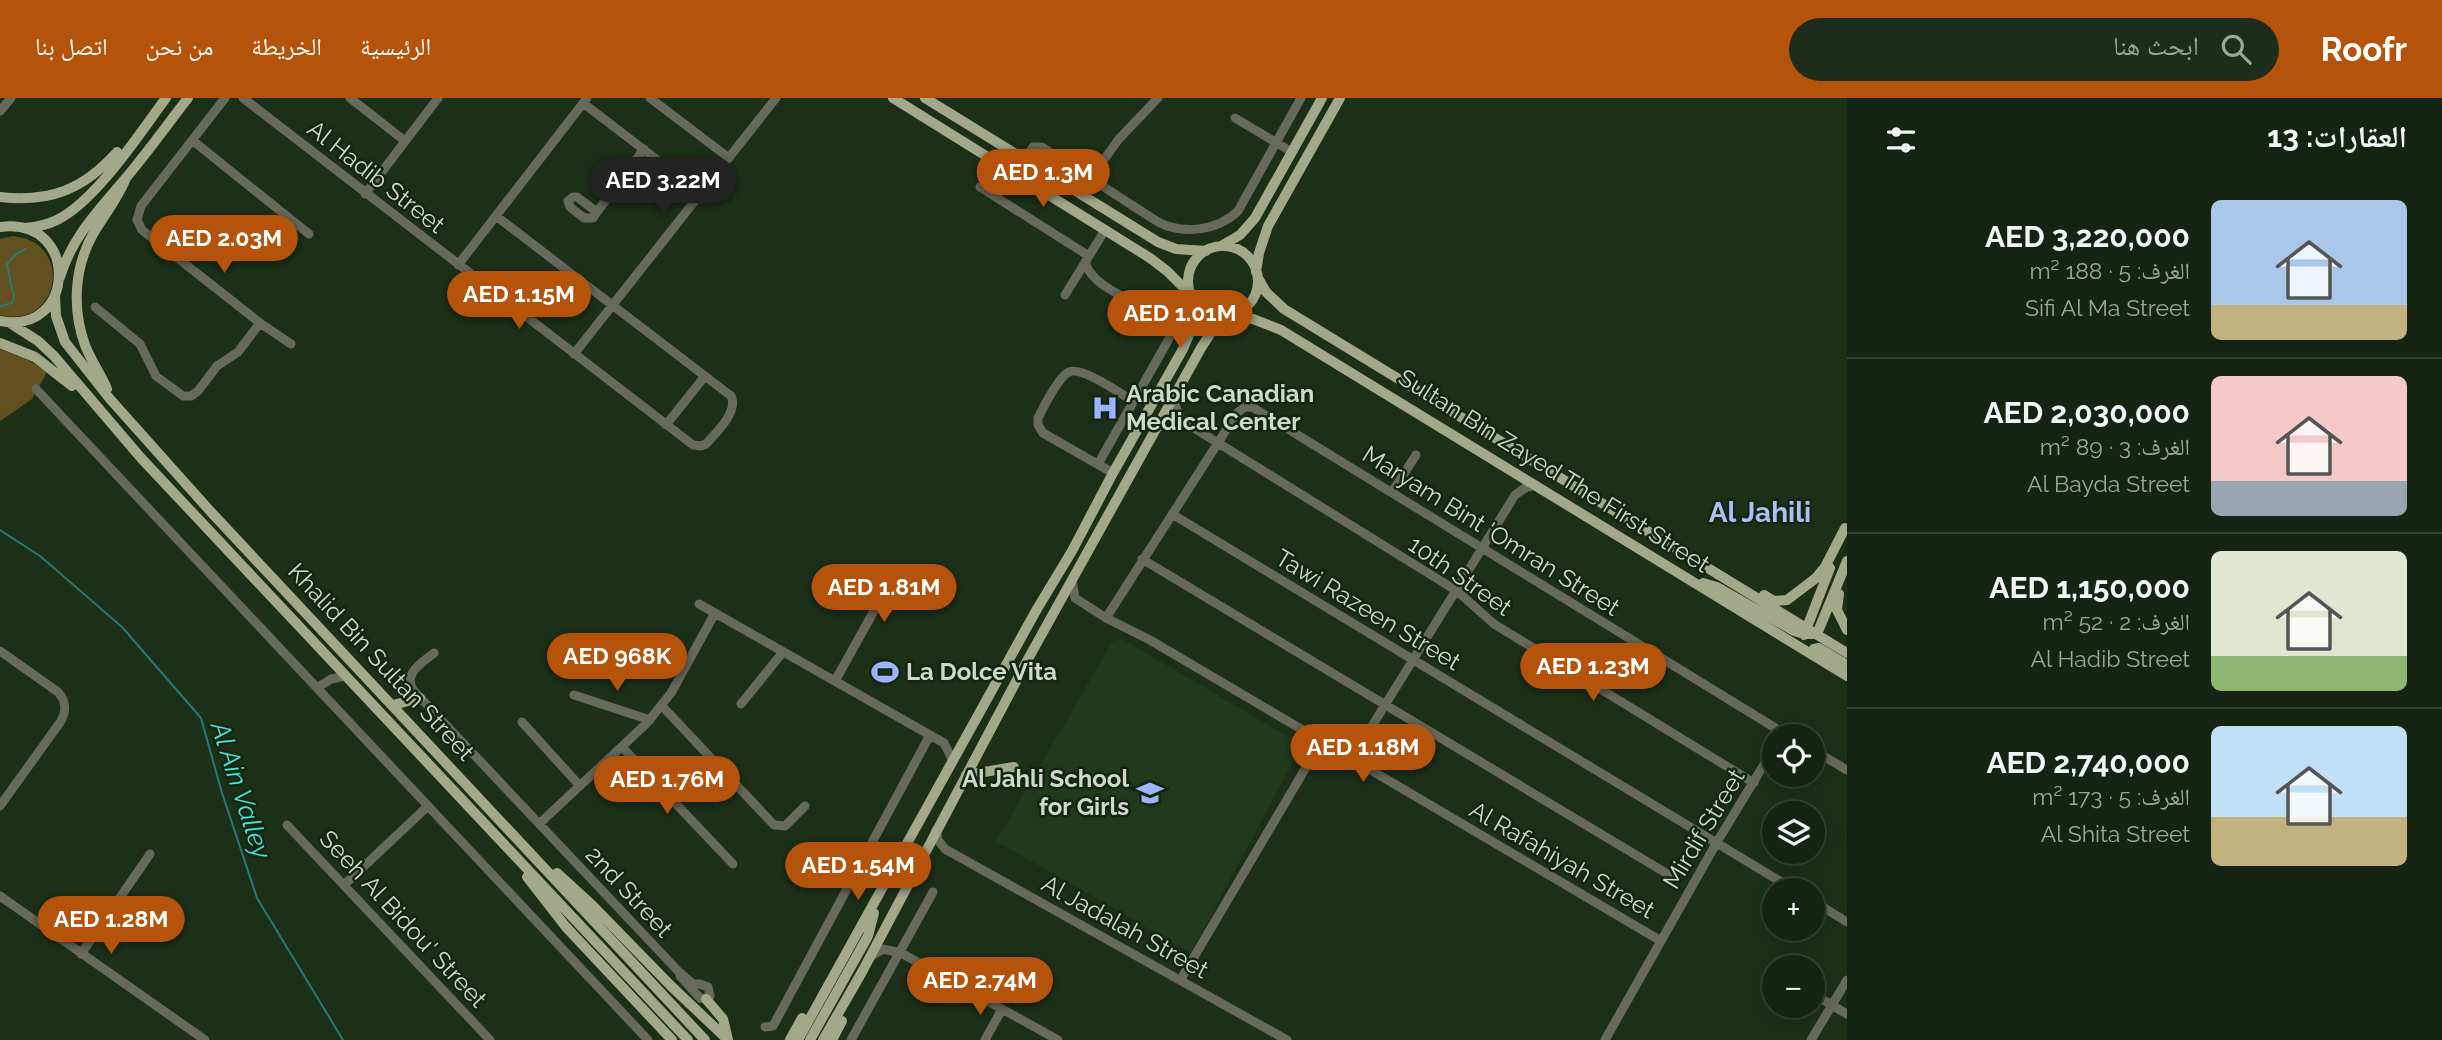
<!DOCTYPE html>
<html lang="ar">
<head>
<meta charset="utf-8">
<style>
	body { margin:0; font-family:Raleway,"Noto Naskh Arabic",sans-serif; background:#1e2c1b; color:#f1f3f6; direction:rtl; height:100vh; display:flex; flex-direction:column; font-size:26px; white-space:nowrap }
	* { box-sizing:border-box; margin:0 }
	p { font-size:23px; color:#9da49f }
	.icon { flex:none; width:38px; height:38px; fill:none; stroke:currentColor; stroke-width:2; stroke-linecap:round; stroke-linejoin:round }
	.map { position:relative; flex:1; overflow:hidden; direction:ltr }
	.side { display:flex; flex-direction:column; background:#152412; width:595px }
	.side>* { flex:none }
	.fabs { position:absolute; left:1762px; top:626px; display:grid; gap:14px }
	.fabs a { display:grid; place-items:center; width:63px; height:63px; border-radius:50%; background:#152412; box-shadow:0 4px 18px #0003,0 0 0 2px #344132; font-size:35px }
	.price { position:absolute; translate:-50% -60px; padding:0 16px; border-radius:24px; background:#b45309; color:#fff; font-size:23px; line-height:46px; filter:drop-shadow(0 2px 4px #0008) }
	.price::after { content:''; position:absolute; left:50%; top:42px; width:21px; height:16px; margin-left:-10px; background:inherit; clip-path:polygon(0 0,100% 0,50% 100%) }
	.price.on { background:#222; color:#fff }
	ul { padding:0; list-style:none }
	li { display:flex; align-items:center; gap:21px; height:175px; padding:0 35px }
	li+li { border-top:2px solid #344132 }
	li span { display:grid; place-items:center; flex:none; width:196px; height:140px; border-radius:10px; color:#555 }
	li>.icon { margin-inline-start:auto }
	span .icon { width:84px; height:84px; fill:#fffc; stroke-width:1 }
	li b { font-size:30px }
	h2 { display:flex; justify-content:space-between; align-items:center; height:84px; padding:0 35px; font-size:30px }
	header { display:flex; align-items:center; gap:42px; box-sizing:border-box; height:98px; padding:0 35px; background:#b45309; color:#fff }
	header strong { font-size:33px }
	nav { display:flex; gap:38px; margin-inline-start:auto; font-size:24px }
	.search { width:490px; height:63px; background:#1e2c1b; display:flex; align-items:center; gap:18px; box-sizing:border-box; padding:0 24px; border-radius:38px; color:#9da49f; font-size:26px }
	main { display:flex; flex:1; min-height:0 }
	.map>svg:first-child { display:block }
	.built { fill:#213a1c }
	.green { fill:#62501e }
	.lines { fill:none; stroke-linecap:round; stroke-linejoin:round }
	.stream { stroke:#267876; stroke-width:2 }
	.minor { stroke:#67695b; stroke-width:9 }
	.major { stroke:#a4a88b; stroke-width:10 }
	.labels { text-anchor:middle; stroke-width:5; stroke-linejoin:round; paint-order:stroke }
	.street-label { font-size:24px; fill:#cdd9ca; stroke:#13260f }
	.poi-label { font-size:24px; font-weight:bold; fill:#cdd9ca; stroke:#13260f; text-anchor:start }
	.water-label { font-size:26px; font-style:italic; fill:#46e2dd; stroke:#13260f }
	.quarter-label { font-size:28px; font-weight:bold; fill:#acbff5; stroke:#13260f }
</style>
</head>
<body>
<header>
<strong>Roofr</strong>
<div class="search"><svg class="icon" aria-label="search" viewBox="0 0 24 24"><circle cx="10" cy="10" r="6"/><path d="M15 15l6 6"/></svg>ابحث هنا</div>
<nav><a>الرئيسية</a><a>الخريطة</a><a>من نحن</a><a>اتصل بنا</a></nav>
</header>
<main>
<section class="side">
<h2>العقارات: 13<svg class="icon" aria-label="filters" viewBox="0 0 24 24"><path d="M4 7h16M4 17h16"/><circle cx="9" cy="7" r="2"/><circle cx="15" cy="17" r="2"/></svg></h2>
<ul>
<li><span style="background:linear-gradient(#a9c7e8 75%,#c2b280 0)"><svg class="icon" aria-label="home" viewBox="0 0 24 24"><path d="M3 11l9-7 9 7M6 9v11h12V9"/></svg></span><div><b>AED 3,220,000</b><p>الغرف: 5 · 188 m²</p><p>Sifi Al Ma Street</p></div></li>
<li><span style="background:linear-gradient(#f6c9c9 75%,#9aa5b1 0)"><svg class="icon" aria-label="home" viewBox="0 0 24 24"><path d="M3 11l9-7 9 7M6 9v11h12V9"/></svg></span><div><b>AED 2,030,000</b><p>الغرف: 3 · 89 m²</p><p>Al Bayda Street</p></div></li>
<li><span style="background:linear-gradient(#dfe7d0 75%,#8fb573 0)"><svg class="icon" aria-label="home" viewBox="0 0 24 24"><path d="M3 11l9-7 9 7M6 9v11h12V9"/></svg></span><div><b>AED 1,150,000</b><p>الغرف: 2 · 52 m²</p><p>Al Hadib Street</p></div></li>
<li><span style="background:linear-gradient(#bfe0f5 65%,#c2b280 0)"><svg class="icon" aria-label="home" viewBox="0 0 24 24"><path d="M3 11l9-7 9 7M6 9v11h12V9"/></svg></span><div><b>AED 2,740,000</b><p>الغرف: 5 · 173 m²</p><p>Al Shita Street</p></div></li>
</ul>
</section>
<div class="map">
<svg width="1847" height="942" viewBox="0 0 1847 942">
	<rect width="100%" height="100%" fill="#1c3018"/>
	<!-- built -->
	<path class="built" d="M1122,541L1302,647L1191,855L996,743L1113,543Z"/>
	<!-- green -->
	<path class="green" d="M13,138C75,144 60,232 0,217V141Z
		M0,251L28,262L47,274L32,301L0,323Z"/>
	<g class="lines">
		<!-- stream -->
		<path class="stream" d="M0,208L12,205L14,200L7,166L16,156L26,151
			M0,432L40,458L122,529L201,620L222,695L257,800L343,942"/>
		<!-- minor -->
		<path class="minor" d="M225,0L141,108L137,122L142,132L260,225L291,246
			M243,0L693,347L701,348L706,346C716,335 739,313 731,298L496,118
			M350,0L405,43
			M650,0L729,60
			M583,5L673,74L686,90
			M0,13L11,0
			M1235,20L1292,54
			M192,42L309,136
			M1025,61L1033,49H1042L1158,124C1183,137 1217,133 1238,113L1301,0
			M1091,80L1118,42L1158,0
			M980,89L1089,158
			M365,96L438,0
			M597,114L577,99H573L568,103L570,109L584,120H593L597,114L644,51
			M1085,164C1093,192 1141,205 1165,219C1171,225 1173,231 1170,239L1098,366
			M458,167L587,0
			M1065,197L1105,132
			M95,209L140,246L156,278L183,298H191L198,293L217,268L238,254L260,225
			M574,256L776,0
			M36,291L648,942
			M1173,301L1181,322L1457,493L1494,526L1754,685
			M666,327L705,278
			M1113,375L1043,335L1038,327V320C1043,310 1059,278 1069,274C1082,268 1121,296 1133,303
			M1392,394L1416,357
			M1172,416L1796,793
			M1142,461L1676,781
			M1072,482L1075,500L1106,520L1150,542L1661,843
			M699,506L944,645L953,663
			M1106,520L1237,315L1245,309H1252L1790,639
			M0,553L58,594C66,603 67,612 61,623L0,708
			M434,555C422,565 403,575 413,592L679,874L693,886H700L708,889L710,898L706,901L700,900L680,878L679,874
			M835,583L894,477L906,472L938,487
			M317,590L331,581L345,578
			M574,597L650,622
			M741,606L783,554
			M662,608L774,727L785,728L805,708
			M522,624L580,688
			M622,649L733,766
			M1813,652L1847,672
			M1351,662L1515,397L1525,390L1536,387
			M539,726L647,625L671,595L715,515
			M287,727L490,942
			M936,732L938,742L945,751L1287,942
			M344,787L428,708
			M0,798L205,942
			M1813,803L1847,824
			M81,856L150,756
			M871,858L883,851L901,855L1058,942
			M1181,881L1321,644
			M1813,896L1847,916
			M765,929L773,928L930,637
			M851,942L933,794
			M985,942L1002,911
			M1605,942L1717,744L1774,650
			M1811,942L1847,882"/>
		<!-- major -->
		<path class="major" d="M893,0L1150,160L1167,173L1190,196
			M925,0L1158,144L1176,151L1206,153
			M0,99C50,105 84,91 117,54
			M0,129C80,118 77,238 0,223
			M25,130C36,129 47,127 57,122C96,103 140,35 166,0
			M1221,148L1240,137L1255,120L1322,0
			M1188 183a35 35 0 1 1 70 0a35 35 0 1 1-70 0Z
			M1256,174L1259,155L1268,128L1340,0
			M60,179C72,139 98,113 125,81C147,55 167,27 188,0
			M1258,180L1266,194L1284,211L1847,555
			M55,198L56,218L65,244L110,301L211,414L705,942
			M1232,218L1253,221L1281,232L1847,578
			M10,225L38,243L54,258L141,360L688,942
			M0,245L35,259L72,288
			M107,291C101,276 91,263 85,247C72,211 74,170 93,136C104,117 118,101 126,80
			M1703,485L1717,489L1794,533L1804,536H1814
			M1839,496L1837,512L1847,532
			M1764,497L1774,503L1787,502L1816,480L1825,469L1845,430
			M1817,536L1847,463
			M1804,537L1830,470
			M1814,558V551L1819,550L1847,567
			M393,607L420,600
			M966,677L1014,669
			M557,775L592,807L671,888L728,942
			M527,779L566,829L672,942
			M706,901L723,921L728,942
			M790,942L802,920
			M798,942L1037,511L1072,453L1113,375L1183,251L1191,232V198
			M810,942L868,838L874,815
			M823,942L862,874L1028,561L1201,250L1212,233L1231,218
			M832,942L842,923"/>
	</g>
	<!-- icons -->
	<defs>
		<symbol id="hospital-bare" viewBox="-9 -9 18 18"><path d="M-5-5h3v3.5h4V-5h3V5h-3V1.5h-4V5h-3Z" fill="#9cb4fd" stroke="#13260f" stroke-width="2.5" paint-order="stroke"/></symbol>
		<symbol id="stadium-bare" viewBox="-9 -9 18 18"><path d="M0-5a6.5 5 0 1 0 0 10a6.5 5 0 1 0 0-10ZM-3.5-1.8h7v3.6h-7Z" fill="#9cb4fd" stroke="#13260f" stroke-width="2.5" paint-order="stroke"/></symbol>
		<symbol id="school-bare" viewBox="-9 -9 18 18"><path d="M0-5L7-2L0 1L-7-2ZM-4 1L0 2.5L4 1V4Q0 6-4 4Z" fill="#9cb4fd" stroke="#13260f" stroke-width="2.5" paint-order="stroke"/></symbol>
	</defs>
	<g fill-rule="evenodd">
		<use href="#hospital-bare" x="1086" y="291" width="38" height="38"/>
		<use href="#stadium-bare" x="866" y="555" width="38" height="38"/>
		<use href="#school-bare" x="1131" y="676" width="38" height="38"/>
	</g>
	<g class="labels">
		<!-- street labels -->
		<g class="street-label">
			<text transform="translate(376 79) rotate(38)" y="8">Al Hadib Street</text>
			<text transform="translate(1554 373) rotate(32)" y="8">Sultan Bin Zayed The First Street</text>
			<text transform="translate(1491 433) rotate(32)" y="8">Maryam Bint 'Omran Street</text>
			<text transform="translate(1460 478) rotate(35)" y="8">10th Street</text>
			<text transform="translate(1368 512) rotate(31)" y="8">Tawi Razeen Street</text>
			<text transform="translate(381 564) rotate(47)" y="8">Khalid Bin Sultan Street</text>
			<text transform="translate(1704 731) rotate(-59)" y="8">Mirdif Street</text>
			<text transform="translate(1562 762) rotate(30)" y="8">Al Rafahiyah Street</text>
			<text transform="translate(629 794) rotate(47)" y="8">2nd Street</text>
			<text transform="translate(403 821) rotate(47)" y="8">Seeh Al Bidou' Street</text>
			<text transform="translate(1125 829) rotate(29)" y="8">Al Jadalah Street</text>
		</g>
		<!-- poi labels -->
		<g class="poi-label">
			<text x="1126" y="304">Arabic Canadian<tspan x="1126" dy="28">Medical Center</tspan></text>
			<text x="906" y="582">La Dolce Vita</text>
			<text x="1129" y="689" text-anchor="end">Al Jahli School<tspan x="1129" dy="28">for Girls</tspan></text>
		</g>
		<!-- water labels -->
		<g class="water-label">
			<text transform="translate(241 692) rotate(72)" y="9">Al Ain Valley</text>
		</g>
		<!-- quarter labels -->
		<g class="quarter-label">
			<text x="1760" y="424">Al Jahili</text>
		</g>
	</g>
</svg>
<div class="fabs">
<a><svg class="icon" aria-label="locate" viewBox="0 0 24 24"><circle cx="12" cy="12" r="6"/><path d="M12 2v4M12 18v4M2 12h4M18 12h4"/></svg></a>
<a><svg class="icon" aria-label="layers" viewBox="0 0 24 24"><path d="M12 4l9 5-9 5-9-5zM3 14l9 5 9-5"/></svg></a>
<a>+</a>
<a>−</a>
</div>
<b class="price" style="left:1043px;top:111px">AED 1.3M</b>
<b class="price on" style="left:663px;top:119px">AED 3.22M</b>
<b class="price" style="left:224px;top:177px">AED 2.03M</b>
<b class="price" style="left:519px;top:233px">AED 1.15M</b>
<b class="price" style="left:1180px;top:252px">AED 1.01M</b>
<b class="price" style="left:884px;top:526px">AED 1.81M</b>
<b class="price" style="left:617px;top:595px">AED 968K</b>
<b class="price" style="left:1593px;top:605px">AED 1.23M</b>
<b class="price" style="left:1363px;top:686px">AED 1.18M</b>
<b class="price" style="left:667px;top:718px">AED 1.76M</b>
<b class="price" style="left:858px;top:804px">AED 1.54M</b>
<b class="price" style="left:111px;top:858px">AED 1.28M</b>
<b class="price" style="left:980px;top:919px">AED 2.74M</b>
</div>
</main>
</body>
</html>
